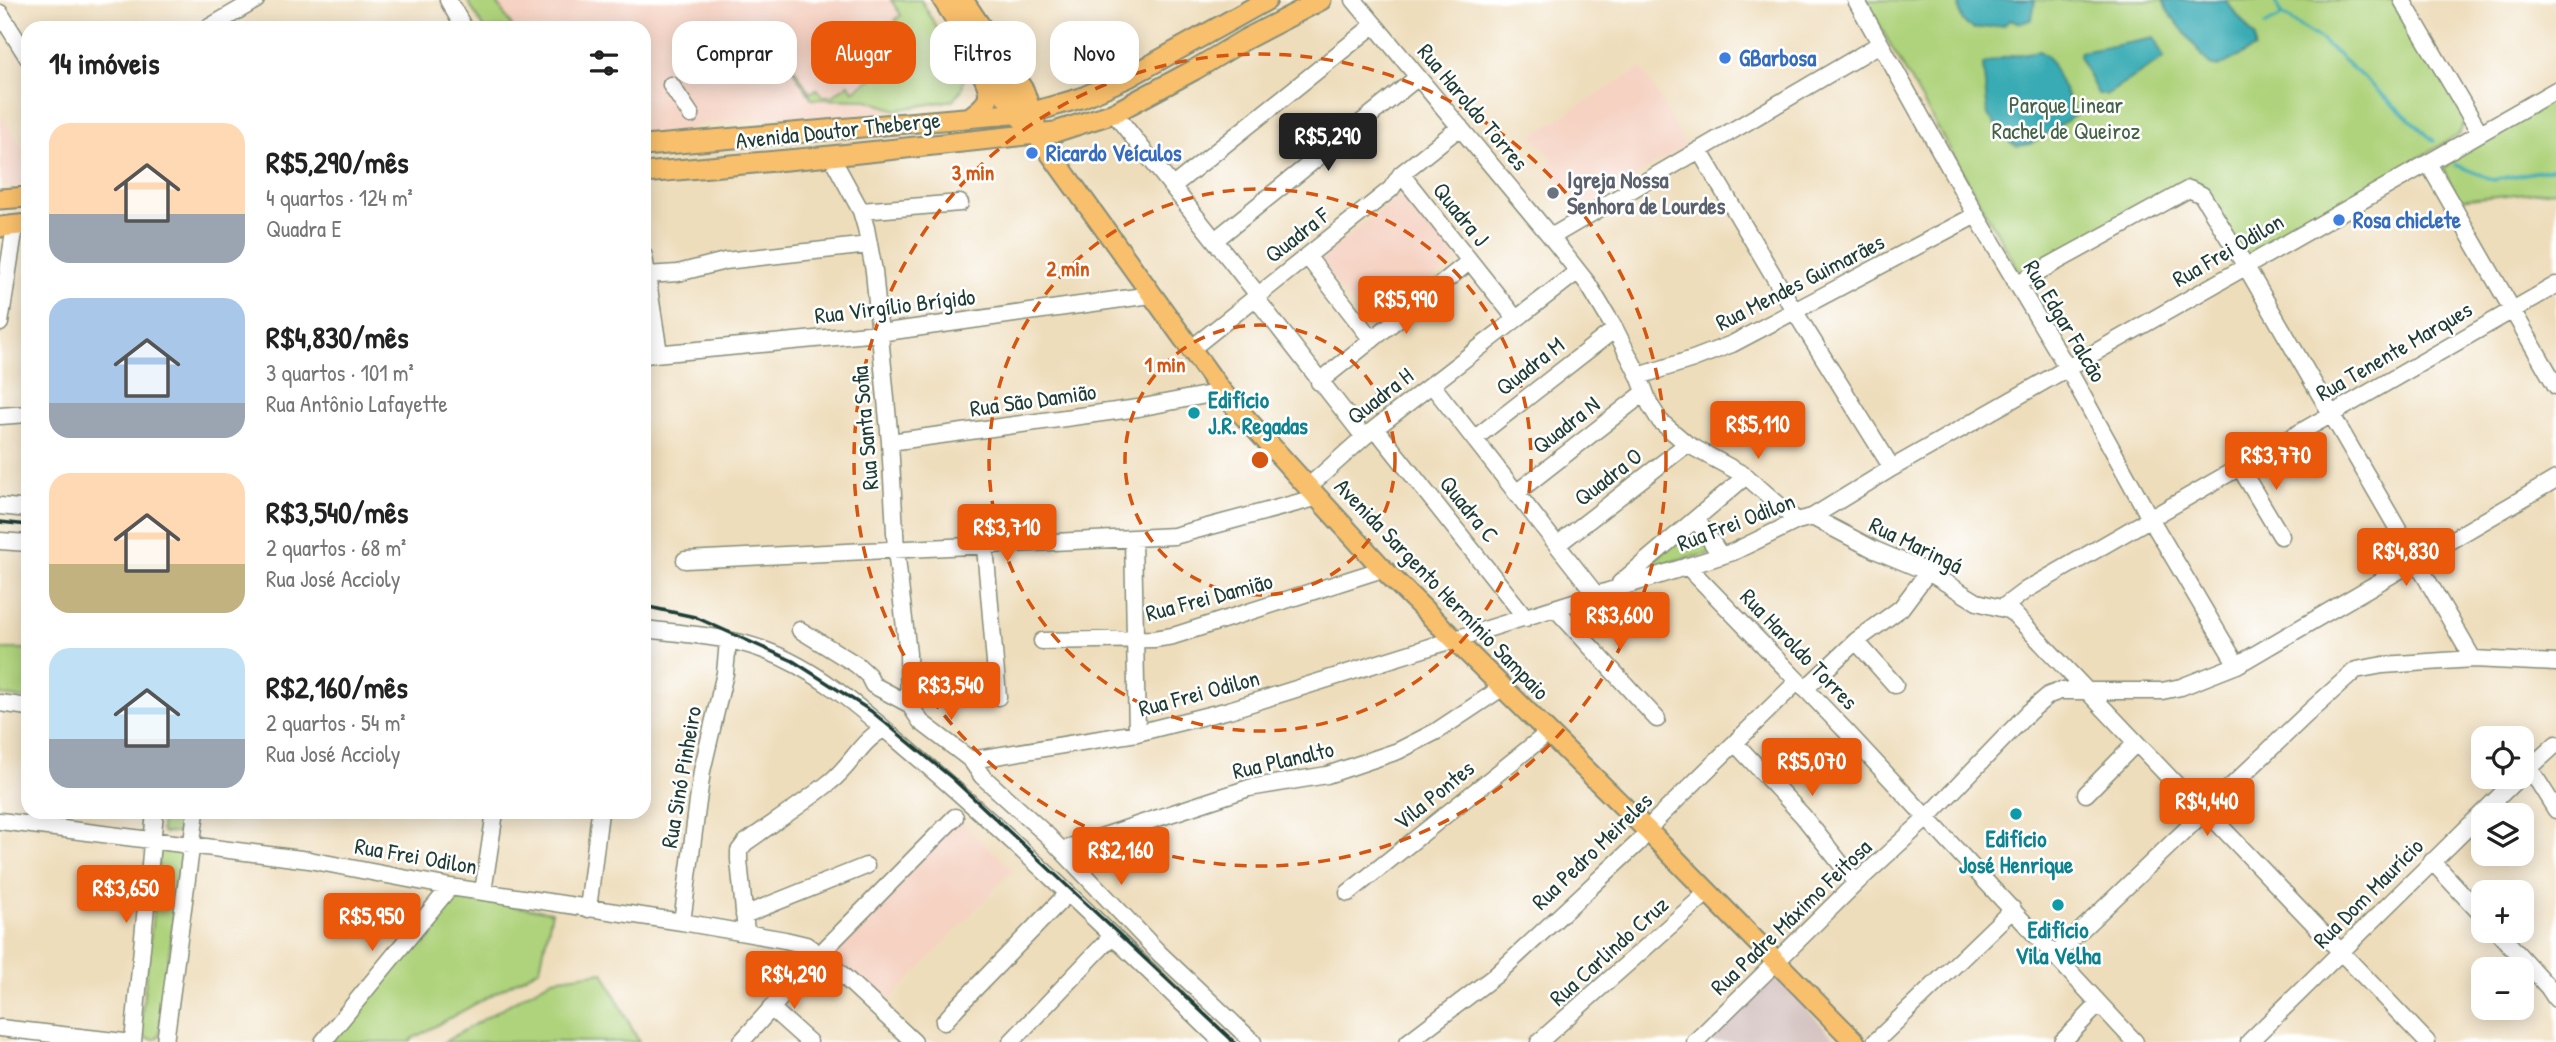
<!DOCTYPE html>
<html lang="pt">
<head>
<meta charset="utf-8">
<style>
	body { margin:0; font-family:"Patrick Hand",sans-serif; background:#f6f6f6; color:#222; height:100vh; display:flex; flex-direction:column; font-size:26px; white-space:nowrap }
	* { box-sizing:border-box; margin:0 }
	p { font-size:23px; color:#767676 }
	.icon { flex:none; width:38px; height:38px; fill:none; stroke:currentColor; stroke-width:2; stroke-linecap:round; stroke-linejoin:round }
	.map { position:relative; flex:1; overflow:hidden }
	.drawer { position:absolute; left:21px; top:21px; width:630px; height:798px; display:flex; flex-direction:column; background:#fff; border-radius:21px; box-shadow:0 4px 18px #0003 }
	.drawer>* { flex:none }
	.hud { position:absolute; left:672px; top:21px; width:665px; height:63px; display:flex; gap:14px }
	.controls { position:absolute; left:2471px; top:726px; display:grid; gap:14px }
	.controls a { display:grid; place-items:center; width:63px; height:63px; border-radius:14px; background:#fff; box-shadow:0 4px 18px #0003; font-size:35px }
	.price { position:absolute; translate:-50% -60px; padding:0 16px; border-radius:7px; background:#ea580c; color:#fff; font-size:23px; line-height:46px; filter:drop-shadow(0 2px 4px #0008) }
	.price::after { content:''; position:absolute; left:50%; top:42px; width:21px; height:16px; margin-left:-10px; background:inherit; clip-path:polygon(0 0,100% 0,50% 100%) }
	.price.current { background:#222; color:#fff }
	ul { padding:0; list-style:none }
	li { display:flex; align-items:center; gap:21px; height:175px; padding:0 28px }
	li span { display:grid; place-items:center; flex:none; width:196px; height:140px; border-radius:21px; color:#555 }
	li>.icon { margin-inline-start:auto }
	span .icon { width:84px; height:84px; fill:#fffc; stroke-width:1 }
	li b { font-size:30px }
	h2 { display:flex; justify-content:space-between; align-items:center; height:84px; padding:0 28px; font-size:30px }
	.pill { padding:0 24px; border-radius:21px; background:#fff; box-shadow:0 4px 18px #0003; font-size:24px; line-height:63px }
	.pill.current { background:#ea580c; color:#fff }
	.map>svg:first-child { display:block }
	.built { fill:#f5d2c2 }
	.industrial { fill:#d1bfbd }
	.green { fill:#afd37c; stroke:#678858; stroke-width:2 }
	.water { fill:#39abb4; stroke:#2c7474; stroke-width:2 }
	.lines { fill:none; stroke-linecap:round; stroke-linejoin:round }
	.stream { stroke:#39abb4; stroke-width:3.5 }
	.minor-casing { stroke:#868d78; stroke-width:19 }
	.major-casing { stroke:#868d78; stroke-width:23 }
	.minor { stroke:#fff; stroke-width:16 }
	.major { stroke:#f8bf6c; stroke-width:19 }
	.rail { stroke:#1f3d34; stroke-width:3.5 }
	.ring { fill:none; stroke:#d45610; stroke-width:3.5; stroke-dasharray:12 9 }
	.shop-dot { fill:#3f7fe0; stroke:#fff; stroke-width:2.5 }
	.worship-dot { fill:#6b7280; stroke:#fff; stroke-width:2.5 }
	.culture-dot { fill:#0f9aa8; stroke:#fff; stroke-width:2.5 }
	.labels { text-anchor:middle; stroke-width:5; stroke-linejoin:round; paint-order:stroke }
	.shop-label { font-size:23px; font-weight:bold; fill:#366cbe; stroke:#fff; text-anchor:start }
	.park-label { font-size:23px; fill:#436246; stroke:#fff }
	.street-label { font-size:23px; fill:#1f3d34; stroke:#fff }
	.worship-label { font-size:23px; font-weight:bold; fill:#5b616d; stroke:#fff; text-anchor:start }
	.culture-label { font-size:23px; font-weight:bold; fill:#0d838f; stroke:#fff }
	.centre { fill:#d45610; stroke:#fff; stroke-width:3.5 }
	.ring-label { font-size:21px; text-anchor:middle; font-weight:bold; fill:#d45610; stroke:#fff; stroke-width:5; stroke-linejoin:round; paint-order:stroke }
</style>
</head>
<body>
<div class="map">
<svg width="2556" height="1042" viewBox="0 0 2556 1042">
	<rect width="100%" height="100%" fill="#fff"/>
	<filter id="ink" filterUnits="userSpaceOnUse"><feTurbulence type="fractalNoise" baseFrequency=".0143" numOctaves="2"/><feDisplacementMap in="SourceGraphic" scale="14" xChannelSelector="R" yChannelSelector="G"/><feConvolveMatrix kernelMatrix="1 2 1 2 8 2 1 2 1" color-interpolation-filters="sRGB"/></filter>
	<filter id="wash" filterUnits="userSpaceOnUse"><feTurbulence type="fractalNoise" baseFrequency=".00686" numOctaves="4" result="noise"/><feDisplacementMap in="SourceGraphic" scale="28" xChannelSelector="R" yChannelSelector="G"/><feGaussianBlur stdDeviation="1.57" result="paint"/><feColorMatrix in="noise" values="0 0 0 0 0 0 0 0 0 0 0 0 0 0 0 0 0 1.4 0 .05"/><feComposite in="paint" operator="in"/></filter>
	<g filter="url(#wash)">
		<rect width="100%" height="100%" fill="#edb"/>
		<!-- built -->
		<path class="built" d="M467,0H921L960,66L964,75L963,86L953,100L896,110L806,120L784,116L704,124L680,131L644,134V28H484Z
			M1642,67L1685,146L1582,209L1548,166L1553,160L1532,136Z
			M0,113L28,156V185L0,187Z
			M1399,196L1408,198L1457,258L1371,329L1318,260Z
			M957,819L1013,870L883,1007L833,958L834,952Z"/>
		<!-- industrial -->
		<path class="industrial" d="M1768,978L1779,980L1838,1042H1704Z"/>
		<!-- green -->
		<path class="green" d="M467,0H488L489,2L495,0L513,28H484Z
			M891,0H921L964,75L962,89L953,100L896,110L867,100L812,99L774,41L776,36L780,34L782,35L776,40L810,93L817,89L823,96H832L849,84L853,91L914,50L895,20L901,15Z
			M1865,0H2398L2466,119L2459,134L2246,261L2185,185L2021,275Z
			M2556,97V190L2459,200L2443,169L2468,147Z
			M1695,526L1714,553L1676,560L1632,578Z
			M0,649H28V699L0,695Z
			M162,812H188L184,833H163L161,830Z
			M160,848L179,851L182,853L159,1036L154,1040L146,1038L140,1033Z
			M452,897L552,912L540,968L412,1039L411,1042H330L444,903Z
			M603,972L639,1042H444L553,979Z"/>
		<!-- water -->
		<path class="water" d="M1960,0H2035L2032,19L2022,23L2010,20L2004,25L1974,29C1961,24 1958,13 1960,0Z
			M2163,0H2225L2255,37V48L2218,67L2210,65L2167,10Z
			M2154,38L2164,58L2106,95L2098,94L2079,56L2081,52Z
			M2039,51L2048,56L2076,115L2030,144L2018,146L2009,142L1988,115L1983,65C1988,60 2030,52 2039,51Z"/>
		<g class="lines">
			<!-- stream -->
			<path class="stream" d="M2274,0L2283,15L2320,39L2434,141
				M2265,25L2283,15
				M2456,165L2493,180L2556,168"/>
		</g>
	</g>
	<g filter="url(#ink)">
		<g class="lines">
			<defs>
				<path id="minor" d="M448,0L464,28
					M1354,0L1551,237L1588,284L1615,329L1639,376L1650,405L1660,421L1687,444L1746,476L1797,521
					M1856,0L1976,215L2068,369L2150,518L2237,665
					M2402,0L2480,133
					M0,13L28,58
					M208,28L256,0
					M671,85L691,115
					M1114,113L1258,295
					M1699,150L1795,312L1892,468
					M831,156L861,211L866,228L874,271L890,442L896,550L908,654L909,704
					M2428,163L2556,386
					M1401,174L1516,319
					M1173,186L1374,25
					M861,211L960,203
					M1551,237L1880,44
					M1215,240L1418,77
					M644,256L659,353
					M1307,256L1372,340
					M646,275L678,273L725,261L869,245
					M2016,284L2189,189L2202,195L2245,265L2473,659
					M1255,297L1364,437
					M0,323L15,226
					M1191,349L1391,189L1401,174L1460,127
					M644,355L879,333L1151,295
					M1639,376L1693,359L1732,344L1976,215
					M1319,382L1470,261
					M1432,385L1597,596
					M0,416L28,414
					M1376,429L1526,618
					M1474,439L1615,329
					M890,442L1138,408L1222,392
					M2239,466L2281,536
					M1308,487L1364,437L1577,272
					M1516,493L1644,393
					M0,506L28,509
					M1812,517L1875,550L1928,572L1977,602L2008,610L2014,614L2187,796L2207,812L2427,1042
					M1697,520L1721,556
					M1133,539L1137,733
					M0,541L28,543
					M1557,545L1687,444
					M985,547L998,697
					M685,560L1174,536L1319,497
					M1687,566L1846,731L2135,1042
					M1620,583L1746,476
					M2002,608L2026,590L2556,285
					M1556,609L1657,719
					M644,629C683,634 727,636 764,650C822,671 869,716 916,756C1022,846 1122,945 1222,1042
					M800,630L857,665L868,675L873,685L909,704L921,722L971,760L982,776L1048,836L1160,954L1253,1042
					M1042,641L1154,639L1173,636L1383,569
					M1856,641L1895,685
					M1805,689L1856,641L1901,608L1928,572
					M0,703L28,707
					M1735,743L1803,816L1856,883
					M971,760L1137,733L1229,710L1733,552L1797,521L1812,517L1892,468L2556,90
					M2529,767L2556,810
					M2524,773L2556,744
					M2086,794L2136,743
					M0,821L309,860L450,887L682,922L785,940L806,945L823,957L914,1042
					M1061,850L1249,788L1327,775L1398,751L1437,731L1503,687
					M2432,861L2483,916
					M483,892L495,812
					M1348,893L1548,733
					M588,909L600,812
					M744,915L866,866
					M682,922L702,771L725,673L728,641
					M2497,931L2548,987L2556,999
					M746,932L739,860V851L745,843C773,823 803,804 830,782C851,766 861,740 884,729
					M2055,955L2311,710L2356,670L2383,665L2473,659L2556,663
					M771,1008L809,1042
					M944,1022L957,1007L1067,894
					M0,1028L124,1042
					M133,1042L155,812
					M165,1042L196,812
					M323,1042L450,887
					M741,1042L819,955L955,817
					M1011,1042L1112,936
					M1408,1042L1496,975L1638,843L1656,820L1797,682
					M1539,1042L1708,892
					M1695,1042L1856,883L1927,818L2029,712L2049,695L2060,691H2162L2181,687L2237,665L2556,479
					M1875,1042L2013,909
					M2062,1042L2099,1004
					M2249,1042L2519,777"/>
				<path id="major" d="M943,0L1018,115L1037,135L1222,392L1308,487L1383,569L1648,831L1855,1042
					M963,0L1024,91L1035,123
					M967,119C989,104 995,97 981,72
					M644,146L1033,112L1081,98L1129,77L1267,0
					M644,173L831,156L1055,132L1114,113L1194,70L1244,40L1321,0
					M0,199L28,197
					M0,227L28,224"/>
			</defs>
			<!-- minor casing -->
			<use href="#minor" class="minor-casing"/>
			<!-- major casing -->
			<use href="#major" class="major-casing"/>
			<!-- minor -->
			<use href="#minor" class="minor"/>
			<!-- major -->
			<use href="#major" class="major"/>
			<!-- rail -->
			<path class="rail" d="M0,522L28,525
				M644,606L695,617L793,661L871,711L952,778L1234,1042"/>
		</g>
	</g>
	<!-- distance rings -->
	<g class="ring">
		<circle cx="1260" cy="460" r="135"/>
		<circle cx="1260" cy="460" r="271"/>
		<circle cx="1260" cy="460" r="406"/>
	</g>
	<!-- markers -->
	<g class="shop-dot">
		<circle cx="1725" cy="58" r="7"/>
		<circle cx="1032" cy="153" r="7"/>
		<circle cx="2339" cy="220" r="7"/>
	</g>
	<circle class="worship-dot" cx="1553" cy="193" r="7"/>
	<g class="culture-dot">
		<circle cx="1194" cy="413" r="7"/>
		<circle cx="2016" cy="814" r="7"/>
		<circle cx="2058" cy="905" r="7"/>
	</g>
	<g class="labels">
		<!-- shop labels -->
		<g class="shop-label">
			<text x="1739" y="66">GBarbosa</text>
			<text x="1046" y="161">Ricardo Veículos</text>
			<text x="2353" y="228">Rosa chiclete</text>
		</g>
		<!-- park labels -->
		<g class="park-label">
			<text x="2066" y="113">Parque Linear<tspan x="2066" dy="26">Rachel de Queiroz</tspan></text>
		</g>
		<!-- street labels -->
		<g class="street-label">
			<text transform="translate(1473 107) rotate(50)" y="8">Rua Haroldo Torres</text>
			<text transform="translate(838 130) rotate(-6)" y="8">Avenida Doutor Theberge</text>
			<text transform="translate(1461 214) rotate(51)" y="8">Quadra J</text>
			<text transform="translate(1297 235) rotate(-38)" y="8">Quadra F</text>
			<text transform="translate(2228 250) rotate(-30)" y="8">Rua Frei Odilon</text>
			<text transform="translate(1800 282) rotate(-27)" y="8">Rua Mendes Guimarães</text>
			<text transform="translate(895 306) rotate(-7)" y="8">Rua Virgílio Brígido</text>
			<text transform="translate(2065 321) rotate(59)" y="8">Rua Edgar Falcão</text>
			<text transform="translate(2394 351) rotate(-30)" y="8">Rua Tenente Marques</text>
			<text transform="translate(1530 366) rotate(-38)" y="8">Quadra M</text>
			<text transform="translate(1380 396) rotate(-38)" y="8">Quadra H</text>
			<text transform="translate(1033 400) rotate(-8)" y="8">Rua São Damião</text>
			<text transform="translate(1566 425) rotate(-38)" y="8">Quadra N</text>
			<text transform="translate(865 428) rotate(-95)" y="8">Rua Santa Sofia</text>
			<text transform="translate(1608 477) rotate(-38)" y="8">Quadra O</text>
			<text transform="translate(1469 509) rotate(51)" y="8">Quadra C</text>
			<text transform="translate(1736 522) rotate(-21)" y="8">Rua Frei Odilon</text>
			<text transform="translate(1916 545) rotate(26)" y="8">Rua Maringá</text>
			<text transform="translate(1442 589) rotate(46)" y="8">Avenida Sargento Hermínio Sampaio</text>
			<text transform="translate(1209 597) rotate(-15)" y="8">Rua Frei Damião</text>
			<text transform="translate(1799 649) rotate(46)" y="8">Rua Haroldo Torres</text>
			<text transform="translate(1199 693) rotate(-15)" y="8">Rua Frei Odilon</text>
			<text transform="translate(1283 760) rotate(-13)" y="8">Rua Planalto</text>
			<text transform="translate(681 777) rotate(-80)" y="8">Rua Sinó Pinheiro</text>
			<text transform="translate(1434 795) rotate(-39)" y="8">Vila Pontes</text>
			<text transform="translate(1592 851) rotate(-44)" y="8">Rua Pedro Meireles</text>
			<text transform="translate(416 856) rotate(10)" y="8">Rua Frei Odilon</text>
			<text transform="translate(2368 893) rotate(-45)" y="8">Rua Dom Maurício</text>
			<text transform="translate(1791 917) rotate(-44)" y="8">Rua Padre Máximo Feitosa</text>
			<text transform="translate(1609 951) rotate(-42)" y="8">Rua Carlindo Cruz</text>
		</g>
		<!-- worship labels -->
		<g class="worship-label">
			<text x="1567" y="188">Igreja Nossa<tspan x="1567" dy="26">Senhora de Lourdes</tspan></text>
		</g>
		<!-- culture labels -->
		<g class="culture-label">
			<text x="1208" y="408" text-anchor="start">Edifício<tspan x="1208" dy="26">J.R. Regadas</tspan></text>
			<text x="2016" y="847">Edifício<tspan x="2016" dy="26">José Henrique</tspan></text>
			<text x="2058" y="938">Edifício<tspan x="2058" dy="26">Vila Velha</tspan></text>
		</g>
	</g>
	<circle cx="1260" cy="460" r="10" class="centre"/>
	<g class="ring-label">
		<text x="973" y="180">3 min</text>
		<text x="1068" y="276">2 min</text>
		<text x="1165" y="372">1 min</text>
	</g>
</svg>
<div class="controls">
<a><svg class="icon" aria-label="locate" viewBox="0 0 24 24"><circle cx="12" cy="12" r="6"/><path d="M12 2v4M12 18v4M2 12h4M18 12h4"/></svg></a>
<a><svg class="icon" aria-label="layers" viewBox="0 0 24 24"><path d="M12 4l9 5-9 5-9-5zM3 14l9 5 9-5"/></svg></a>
<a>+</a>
<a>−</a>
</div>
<b class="price current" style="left:1328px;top:173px">R$5,290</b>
<b class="price" style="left:1406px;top:336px">R$5,990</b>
<b class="price" style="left:1758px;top:461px">R$5,110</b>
<b class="price" style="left:2276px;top:492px">R$3,770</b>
<b class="price" style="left:1007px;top:564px">R$3,710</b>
<b class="price" style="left:2406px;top:588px">R$4,830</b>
<b class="price" style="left:1620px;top:652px">R$3,600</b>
<b class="price" style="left:951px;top:722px">R$3,540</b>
<b class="price" style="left:1812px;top:798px">R$5,070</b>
<b class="price" style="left:2207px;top:838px">R$4,440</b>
<b class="price" style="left:1121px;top:887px">R$2,160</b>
<b class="price" style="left:126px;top:925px">R$3,650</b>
<b class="price" style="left:372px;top:953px">R$5,950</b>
<b class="price" style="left:794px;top:1011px">R$4,290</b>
<div class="hud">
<a class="pill">Comprar</a>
<a class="pill current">Alugar</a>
<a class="pill">Filtros</a>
<a class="pill">Novo</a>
</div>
<section class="drawer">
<h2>14 imóveis<svg class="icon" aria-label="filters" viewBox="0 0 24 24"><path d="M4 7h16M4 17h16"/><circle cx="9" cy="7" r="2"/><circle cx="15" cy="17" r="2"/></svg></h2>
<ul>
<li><span style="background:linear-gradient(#ffd9b3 65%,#9aa5b1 0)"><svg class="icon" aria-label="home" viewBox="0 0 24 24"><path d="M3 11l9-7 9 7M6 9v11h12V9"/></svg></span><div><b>R$5,290/mês</b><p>4 quartos · 124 m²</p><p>Quadra E</p></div></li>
<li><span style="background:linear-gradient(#a9c7e8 75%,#9aa5b1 0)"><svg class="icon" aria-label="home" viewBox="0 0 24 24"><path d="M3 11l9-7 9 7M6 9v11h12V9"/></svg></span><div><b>R$4,830/mês</b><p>3 quartos · 101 m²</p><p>Rua Antônio Lafayette</p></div></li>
<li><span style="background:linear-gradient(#ffd9b3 65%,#c2b280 0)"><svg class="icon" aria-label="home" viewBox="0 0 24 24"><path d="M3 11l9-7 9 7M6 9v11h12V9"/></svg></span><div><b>R$3,540/mês</b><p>2 quartos · 68 m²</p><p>Rua José Accioly</p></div></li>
<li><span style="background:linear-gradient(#bfe0f5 65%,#9aa5b1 0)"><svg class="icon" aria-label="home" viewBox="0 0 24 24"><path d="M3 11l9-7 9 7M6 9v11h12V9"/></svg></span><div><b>R$2,160/mês</b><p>2 quartos · 54 m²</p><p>Rua José Accioly</p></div></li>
</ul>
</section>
</div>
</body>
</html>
